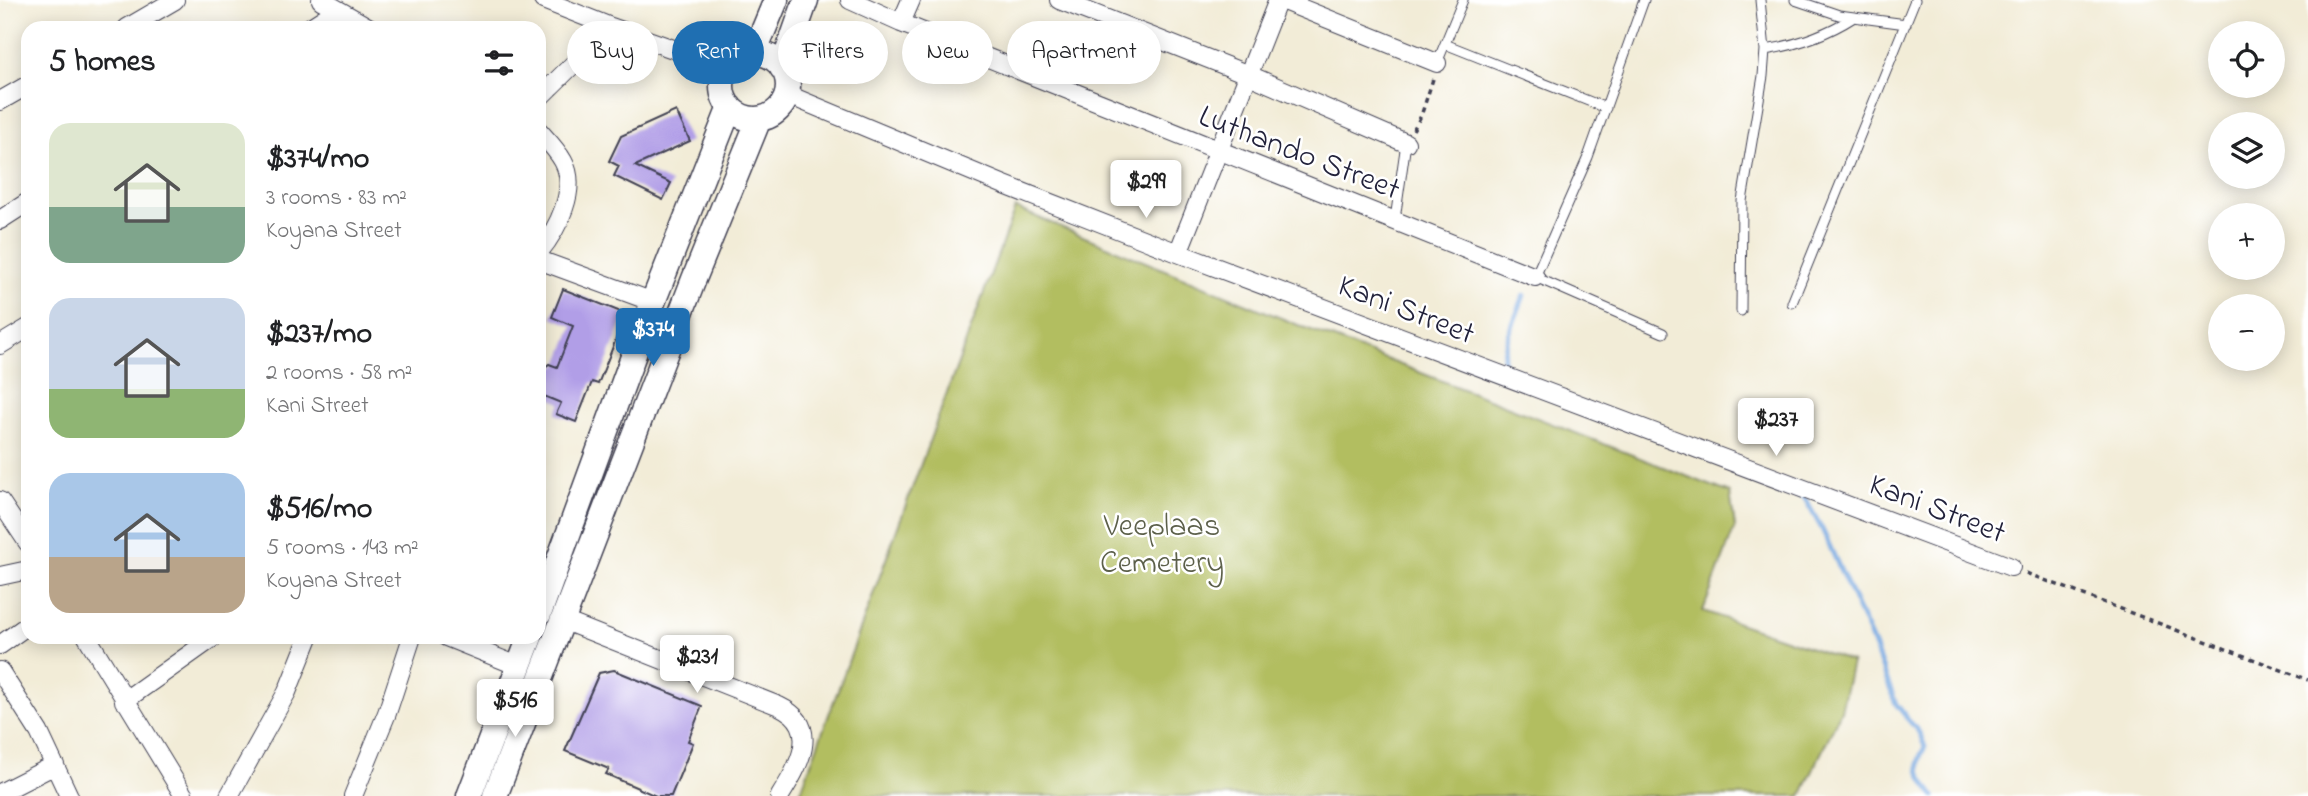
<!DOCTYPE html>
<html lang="en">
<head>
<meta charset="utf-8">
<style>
	body { margin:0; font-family:"Indie Flower",sans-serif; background:#f2f2f2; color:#202124; height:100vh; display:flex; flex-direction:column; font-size:26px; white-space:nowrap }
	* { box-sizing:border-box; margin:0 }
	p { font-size:23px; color:#757577 }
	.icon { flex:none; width:38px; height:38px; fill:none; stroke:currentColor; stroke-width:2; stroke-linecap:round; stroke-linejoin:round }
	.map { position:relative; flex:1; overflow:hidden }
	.sheet { position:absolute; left:21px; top:21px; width:525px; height:623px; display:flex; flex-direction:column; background:#fff; border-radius:21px; box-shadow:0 4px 18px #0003 }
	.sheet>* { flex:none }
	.banner { position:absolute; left:567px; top:21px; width:665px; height:63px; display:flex; gap:14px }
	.fabs { position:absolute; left:2208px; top:21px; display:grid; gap:14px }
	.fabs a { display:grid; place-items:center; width:77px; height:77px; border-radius:50%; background:#fff; box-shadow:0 4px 18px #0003; font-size:35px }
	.price { position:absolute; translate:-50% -60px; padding:0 16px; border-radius:7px; background:#fff; color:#222; font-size:23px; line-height:46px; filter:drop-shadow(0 2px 4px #0008) }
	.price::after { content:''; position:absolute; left:50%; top:42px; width:21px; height:16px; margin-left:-10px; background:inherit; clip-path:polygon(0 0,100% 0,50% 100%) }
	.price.active { background:#1f6fb2; color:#fff }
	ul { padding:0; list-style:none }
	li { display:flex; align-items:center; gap:21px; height:175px; padding:0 28px }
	li span { display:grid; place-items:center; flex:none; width:196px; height:140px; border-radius:21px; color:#555 }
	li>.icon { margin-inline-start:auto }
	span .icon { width:84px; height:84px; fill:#fffc; stroke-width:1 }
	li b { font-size:30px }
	h2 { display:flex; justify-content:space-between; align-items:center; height:84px; padding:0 28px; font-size:30px }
	.pill { padding:0 24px; border-radius:32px; background:#fff; box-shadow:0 4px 18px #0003; font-size:24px; line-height:63px }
	.pill.active { background:#1f6fb2; color:#fff }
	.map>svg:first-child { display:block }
	.green { fill:#b2be60; stroke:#6a704e; stroke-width:2 }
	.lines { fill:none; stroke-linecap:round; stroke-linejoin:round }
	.stream { stroke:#73a6df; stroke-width:5 }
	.building { fill:#b19ee7 }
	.service-casing { stroke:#414052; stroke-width:11 }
	.minor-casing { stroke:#414052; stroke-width:20 }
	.secondary-casing { stroke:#414052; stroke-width:27 }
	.path { stroke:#414052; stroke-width:3.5; stroke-dasharray:5 5; stroke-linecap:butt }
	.service { stroke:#fff; stroke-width:9 }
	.minor { stroke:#fff; stroke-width:18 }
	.secondary { stroke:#fff; stroke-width:24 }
	.labels { text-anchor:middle; stroke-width:5; stroke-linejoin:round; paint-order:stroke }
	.street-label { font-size:32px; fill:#22223b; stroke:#fff }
	.park-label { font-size:32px; fill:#5c604a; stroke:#fff }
</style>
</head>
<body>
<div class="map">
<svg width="2308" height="796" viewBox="0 0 2308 796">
	<rect width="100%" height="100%" fill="#fff"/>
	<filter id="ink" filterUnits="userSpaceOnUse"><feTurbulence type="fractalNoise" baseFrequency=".0143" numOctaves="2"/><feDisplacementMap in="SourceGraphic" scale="14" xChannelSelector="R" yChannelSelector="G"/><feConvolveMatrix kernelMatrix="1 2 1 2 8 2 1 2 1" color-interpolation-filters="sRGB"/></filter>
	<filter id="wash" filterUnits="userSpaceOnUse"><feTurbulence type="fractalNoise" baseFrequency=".00686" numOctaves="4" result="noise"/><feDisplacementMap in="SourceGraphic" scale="28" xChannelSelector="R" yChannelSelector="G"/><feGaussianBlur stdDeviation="1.57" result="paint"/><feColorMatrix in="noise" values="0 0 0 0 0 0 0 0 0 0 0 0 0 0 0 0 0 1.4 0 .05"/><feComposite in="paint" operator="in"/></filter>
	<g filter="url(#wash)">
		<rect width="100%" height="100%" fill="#f2ecd7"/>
		<!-- green -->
		<path class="green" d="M1015,208L1298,325L1730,493L1735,527L1703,611L1852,662L1841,711L1801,796H799Z"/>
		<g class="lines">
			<!-- stream -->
			<path class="stream" d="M1503,372C1501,346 1516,319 1524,295
				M1799,495L1804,497L1822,529L1871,638L1896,704L1920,734L1925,747C1912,767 1921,778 1934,796"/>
		</g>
		<g id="blocks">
			<!-- building -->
			<path class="building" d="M676,111L690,141L635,166L671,183L663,200L614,176L619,166L609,161L621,136Z
				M563,289L626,314L598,384L592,382L576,422L556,414L561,403L539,394V376L541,370L549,364L557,367L573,326L552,317Z
				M614,670L702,706L688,741L693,743L671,796H656L606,774L609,769L565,751L599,673Z"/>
		</g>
	</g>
	<g filter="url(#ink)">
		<use href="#blocks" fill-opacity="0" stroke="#414052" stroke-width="2"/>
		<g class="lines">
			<defs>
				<path id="service" d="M1644,0L1588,157L1535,277L1663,333
					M1795,0L1839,15L1906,24
					M1445,44L1606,108
					M1765,50C1797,45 1826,35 1854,17
					M1437,63L1463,0
					M1395,219L1406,143
					M1792,303L1915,0
					M1741,311L1742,201L1763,76L1765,50L1760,0"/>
				<path id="minor" d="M321,0L370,28
					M543,0L611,27L727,68
					M850,0L901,23L1535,277
					M1059,0L1249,75L1406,143
					M1281,0L1437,63
					M901,23L911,0
					M127,28L175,0
					M309,28L337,10
					M786,94L1002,184L1178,253L2011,567
					M539,98L611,27
					M0,101L28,85
					M539,131C547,140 557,150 563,161C579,189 557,230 539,252
					M0,220L28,202
					M1178,253L1278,0
					M539,260L653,302
					M0,345L28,328
					M0,501L28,543
					M0,576L28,570
					M562,620L779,706C823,727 798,767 780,796
					M87,637L184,796
					M446,637L518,666
					M0,645L28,625
					M0,671L39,732L69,796
					M124,701L214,637
					M0,793L55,765
					M229,796L287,692L309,637
					M353,796L387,713L412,637"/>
				<path id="secondary" d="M754,53L776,0
					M722 86a33 33 0 1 1 66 0a33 33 0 1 1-66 0Z
					M782,68L806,0
					M539,614L653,302L730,107
					M469,796L530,637
					M495,796L694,279L759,119"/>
			</defs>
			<!-- service casing -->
			<use href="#service" class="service-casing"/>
			<!-- minor casing -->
			<use href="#minor" class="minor-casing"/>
			<!-- secondary casing -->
			<use href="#secondary" class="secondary-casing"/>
			<!-- path -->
			<path class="path" d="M1413,130L1421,116L1433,79
				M2026,573L2308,680"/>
			<!-- service -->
			<use href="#service" class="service"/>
			<!-- minor -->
			<use href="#minor" class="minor"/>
			<!-- secondary -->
			<use href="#secondary" class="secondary"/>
		</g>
	</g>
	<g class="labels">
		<!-- street labels -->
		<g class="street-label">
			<text transform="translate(1300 151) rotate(21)" y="11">Luthando Street</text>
			<text transform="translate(1407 308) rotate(21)" y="11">Kani Street</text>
			<text transform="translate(1938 507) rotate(21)" y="11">Kani Street</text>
		</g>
		<!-- park labels -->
		<g class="park-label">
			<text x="1162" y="535">Veeplaas<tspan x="1162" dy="37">Cemetery</tspan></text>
		</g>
	</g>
</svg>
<div class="fabs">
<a><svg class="icon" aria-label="locate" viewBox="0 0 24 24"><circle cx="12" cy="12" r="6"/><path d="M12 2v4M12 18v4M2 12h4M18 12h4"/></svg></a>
<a><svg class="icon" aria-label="layers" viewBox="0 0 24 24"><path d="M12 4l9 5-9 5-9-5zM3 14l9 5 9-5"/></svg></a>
<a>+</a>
<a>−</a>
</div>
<b class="price" style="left:1146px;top:220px">$299</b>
<b class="price active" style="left:653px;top:368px">$374</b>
<b class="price" style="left:1776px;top:458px">$237</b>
<b class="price" style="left:697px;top:695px">$231</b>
<b class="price" style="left:515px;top:739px">$516</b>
<div class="banner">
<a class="pill">Buy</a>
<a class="pill active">Rent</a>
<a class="pill">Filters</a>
<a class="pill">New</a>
<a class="pill">Apartment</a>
</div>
<section class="sheet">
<h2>5 homes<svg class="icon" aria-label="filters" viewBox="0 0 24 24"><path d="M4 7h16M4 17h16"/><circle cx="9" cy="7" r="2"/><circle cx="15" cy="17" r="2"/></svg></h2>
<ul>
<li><span style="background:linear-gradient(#dfe7d0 60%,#7fa58c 0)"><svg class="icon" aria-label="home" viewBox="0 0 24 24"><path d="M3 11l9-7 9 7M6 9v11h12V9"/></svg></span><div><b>$374/mo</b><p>3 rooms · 83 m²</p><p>Koyana Street</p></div></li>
<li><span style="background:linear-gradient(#c9d6e8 65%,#8fb573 0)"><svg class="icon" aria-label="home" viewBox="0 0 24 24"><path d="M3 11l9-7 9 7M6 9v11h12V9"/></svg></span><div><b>$237/mo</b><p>2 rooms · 58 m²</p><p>Kani Street</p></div></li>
<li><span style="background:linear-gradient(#a9c7e8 60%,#b9a48a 0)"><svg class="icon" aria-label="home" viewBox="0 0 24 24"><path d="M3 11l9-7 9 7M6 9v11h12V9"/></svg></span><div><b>$516/mo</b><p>5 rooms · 143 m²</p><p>Koyana Street</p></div></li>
</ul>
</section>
</div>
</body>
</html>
